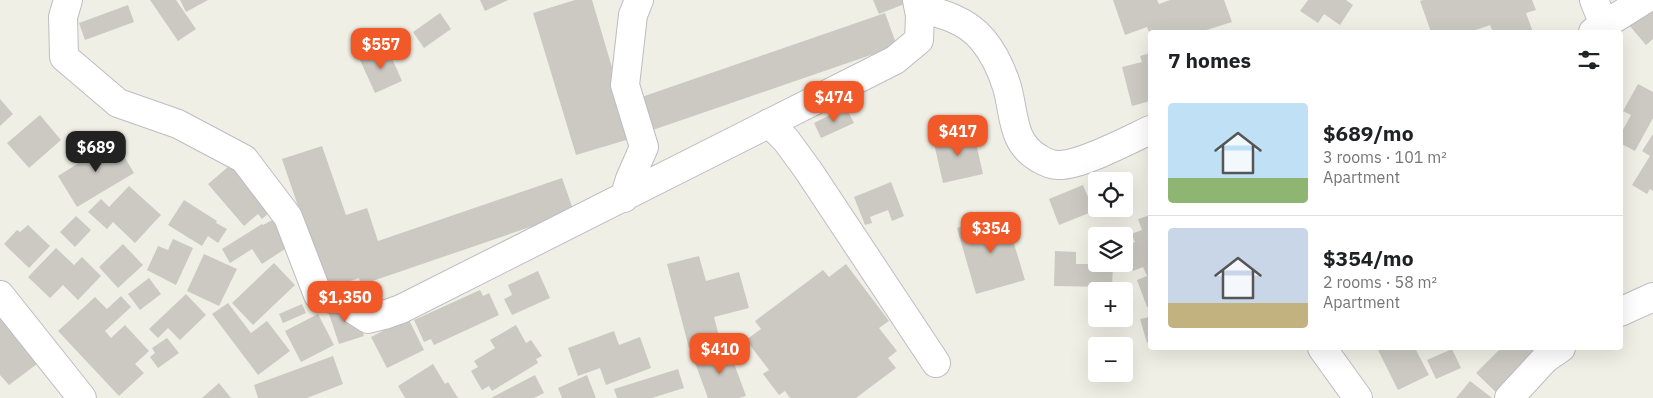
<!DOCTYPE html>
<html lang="en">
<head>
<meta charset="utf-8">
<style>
	body { margin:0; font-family:"IBM Plex Sans",sans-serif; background:#f6f6f6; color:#202124; height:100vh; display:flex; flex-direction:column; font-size:19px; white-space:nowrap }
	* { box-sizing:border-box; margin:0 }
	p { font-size:16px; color:#757577 }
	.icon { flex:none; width:28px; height:28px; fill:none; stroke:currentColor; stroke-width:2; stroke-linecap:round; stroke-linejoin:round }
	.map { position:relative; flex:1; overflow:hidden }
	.details { position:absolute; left:1148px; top:30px; width:475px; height:320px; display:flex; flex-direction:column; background:#fff; border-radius:5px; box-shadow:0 5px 20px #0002 }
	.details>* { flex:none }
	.tools { position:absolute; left:1088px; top:172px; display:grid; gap:10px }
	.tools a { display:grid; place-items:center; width:45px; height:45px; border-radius:5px; background:#fff; box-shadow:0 5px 20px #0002; font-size:25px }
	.price { position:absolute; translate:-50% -42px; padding:0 11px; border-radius:10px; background:#f15929; color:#fff; font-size:16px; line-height:32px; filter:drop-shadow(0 1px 2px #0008) }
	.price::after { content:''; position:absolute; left:50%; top:30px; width:15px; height:11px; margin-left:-8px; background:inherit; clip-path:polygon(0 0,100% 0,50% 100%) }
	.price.current { background:#222; color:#fff }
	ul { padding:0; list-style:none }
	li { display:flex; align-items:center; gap:15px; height:125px; padding:0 20px }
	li+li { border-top:1px solid #e0e0e0 }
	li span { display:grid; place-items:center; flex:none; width:140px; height:100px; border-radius:5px; color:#555 }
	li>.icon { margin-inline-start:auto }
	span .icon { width:60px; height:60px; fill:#fffc; stroke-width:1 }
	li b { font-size:21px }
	h2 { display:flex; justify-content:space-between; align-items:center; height:60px; padding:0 20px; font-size:21px }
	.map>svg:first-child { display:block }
	.building { fill:#cbc9c2 }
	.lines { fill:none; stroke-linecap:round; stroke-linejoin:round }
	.minor-casing { stroke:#bcbdc4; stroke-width:30 }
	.minor { stroke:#fff; stroke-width:28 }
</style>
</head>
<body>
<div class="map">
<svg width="1653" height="398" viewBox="0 0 1653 398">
	<rect width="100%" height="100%" fill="#f0efe5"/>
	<!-- building -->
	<path class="building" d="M150,0H176L196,29L178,41Z
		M180,0H208L186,12Z
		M480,0H508L485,11Z
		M575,0H592L633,138L576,155L533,13Z
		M873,0H906L907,3L879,14Z
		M1113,0H1157L1159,4L1170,0H1224L1232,22L1200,32H1149L1147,27L1125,35Z
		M1308,0H1346L1353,5L1340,25L1324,14L1318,23L1300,11Z
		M1423,0H1532L1536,10L1526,13L1533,32H1493L1490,25L1473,31L1474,32H1431L1420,1Z
		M128,5L134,22L85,40L79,23Z
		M1653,5V39L1646,45L1629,25Z
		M440,13L451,29L424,48L413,32Z
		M885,13L897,46L644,133L633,100Z
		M387,47L402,81L375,93L360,60Z
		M1150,53V101L1132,106L1122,67L1142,62L1140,56Z
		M1638,84L1653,92V118L1635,151L1620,143V135L1631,115L1623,111Z
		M0,99L13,114L0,126Z
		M846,107L854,123L821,138L814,123Z
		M40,115L61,140L29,168L7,143Z
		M973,130L983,174L943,183L933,139Z
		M1653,134V191L1650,189L1647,194L1632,185L1650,156L1642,151Z
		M115,141L134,173L77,207L58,176L82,161L80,157L102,144L105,148Z
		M322,146L346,215L367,208L378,241L562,178L574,212L361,285L359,278L322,291L305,227L282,159Z
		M235,161L276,207L262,219L258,214L244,226L208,184Z
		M891,182L904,216L892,221L888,210L870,217L872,223L865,225L854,197Z
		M1083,185L1094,211L1059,225L1049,199Z
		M129,186L161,215L135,243L113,222L107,229L88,212L101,199L109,207Z
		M184,200L217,221L216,223L227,229L218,243L208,236L202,246L168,225Z
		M1005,214L1025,280L976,294L957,228Z
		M1150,215V306L1147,307L1137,280L1147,276L1143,267L1133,271L1124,246L1135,242L1131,234L1142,230L1138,219Z
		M76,216L91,230L75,247L60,232Z
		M274,219L291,245L262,264L252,249L230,263L222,249L262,224L263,225Z
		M28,225L50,246L29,268L4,244L17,230L20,232Z
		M173,239L193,248L176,285L147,270L158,246L168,250Z
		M123,244L143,265L118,288L99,267Z
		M56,248L74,265L82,257L101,276L78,300L63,285L50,298L28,277Z
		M1055,251L1076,252V264H1113L1112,287L1054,286Z
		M204,254L237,269L219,306L187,291Z
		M699,256L706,281L739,272L749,308L714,317L720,340L689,348L667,264Z
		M274,263L295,285L253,325L232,303Z
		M846,264L889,321L879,328L897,351L888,358L896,368L856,398H790L785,391L779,395L763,374L769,370L746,340L761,329L755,321L823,270L829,277Z
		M538,271L550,298L512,315L504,299L512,295L508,285Z
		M149,278L161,294L140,310L128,294Z
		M480,290L483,296L489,293L499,315L434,345L431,339L424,342L414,320Z
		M186,294L206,315L180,340L168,328L158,338L149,329Z
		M121,296L131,307L105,331L111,338L125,325L149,351L135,364L144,373L119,396L58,331L95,297L107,309Z
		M345,302L358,318L364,336L339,344L327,308Z
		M228,303L251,333L267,321L290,351L258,375L212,314Z
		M302,304L306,313L283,323L279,314Z
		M6,314L41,361L9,385L0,375V318Z
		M318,314L334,345L301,362L285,331Z
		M1150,317V342L1147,343L1140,319Z
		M408,318L424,350L387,368L371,337Z
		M516,325L526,343L531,340L542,356L536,359L538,363L492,391L489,386L482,390L471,371L478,367L474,361L495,348L490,340Z
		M614,331L619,345L640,337L651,368L606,385L600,368L578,376L568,348Z
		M167,338L179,353L158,368L150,357L155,353L152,348Z
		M728,347L746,396L739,398H708L694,360Z
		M1377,348H1415L1429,375L1398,390Z
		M1501,348H1540L1501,397L1476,373Z
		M1452,349L1461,368L1436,379L1427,360Z
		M333,356L343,384L307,398H258L254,385Z
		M433,364L445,384L448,382L458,398H405L398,386Z
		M678,369L684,388L652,398H617L614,389Z
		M535,375L544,393L534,398H491Z
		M587,375L596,398H562L558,388Z
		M1470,381L1492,398H1456Z
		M219,383L231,398H202Z"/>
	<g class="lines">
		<defs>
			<path id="minor" d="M68,0L63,17L64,57L118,103L178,124L244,159L288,217L318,295L331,299H351L354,310L368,319L384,315L401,309L895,60L919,40L920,16L917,0
				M1594,0L1604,25
				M919,8C941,13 966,20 982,39C993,52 1002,71 1007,87C1015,115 1011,143 1040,159C1045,162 1052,165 1058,165C1080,166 1129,140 1150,130
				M1593,32L1644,0
				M769,123L786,140L808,170L936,363
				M624,198L630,179L644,147L625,85L633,15L639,0
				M0,295L82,398
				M1620,312L1653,297
				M1322,348L1358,398
				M1509,398L1545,359L1561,348"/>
		</defs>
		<!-- minor casing -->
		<use href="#minor" class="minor-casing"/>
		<!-- minor -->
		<use href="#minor" class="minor"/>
	</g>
</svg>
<div class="tools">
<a><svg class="icon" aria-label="locate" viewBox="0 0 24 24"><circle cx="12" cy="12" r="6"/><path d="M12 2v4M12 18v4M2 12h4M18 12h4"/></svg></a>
<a><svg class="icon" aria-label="layers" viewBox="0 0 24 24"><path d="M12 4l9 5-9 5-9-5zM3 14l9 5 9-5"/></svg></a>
<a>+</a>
<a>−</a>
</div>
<b class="price" style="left:381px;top:70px">$557</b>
<b class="price" style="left:834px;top:123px">$474</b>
<b class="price" style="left:958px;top:157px">$417</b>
<b class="price current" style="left:96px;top:173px">$689</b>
<b class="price" style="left:991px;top:254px">$354</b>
<b class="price" style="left:345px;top:323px">$1,350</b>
<b class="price" style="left:720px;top:375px">$410</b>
<section class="details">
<h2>7 homes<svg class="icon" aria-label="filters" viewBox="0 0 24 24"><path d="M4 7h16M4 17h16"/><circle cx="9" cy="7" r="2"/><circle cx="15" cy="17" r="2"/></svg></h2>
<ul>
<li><span style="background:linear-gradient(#bfe0f5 75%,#8fb573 0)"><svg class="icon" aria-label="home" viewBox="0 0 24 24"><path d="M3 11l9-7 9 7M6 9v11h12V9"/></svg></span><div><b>$689/mo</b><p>3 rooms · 101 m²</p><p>Apartment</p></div></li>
<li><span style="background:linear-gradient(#c9d6e8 75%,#c2b280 0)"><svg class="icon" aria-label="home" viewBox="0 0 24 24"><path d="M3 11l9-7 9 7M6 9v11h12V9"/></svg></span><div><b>$354/mo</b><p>2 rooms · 58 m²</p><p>Apartment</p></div></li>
</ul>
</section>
</div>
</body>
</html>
